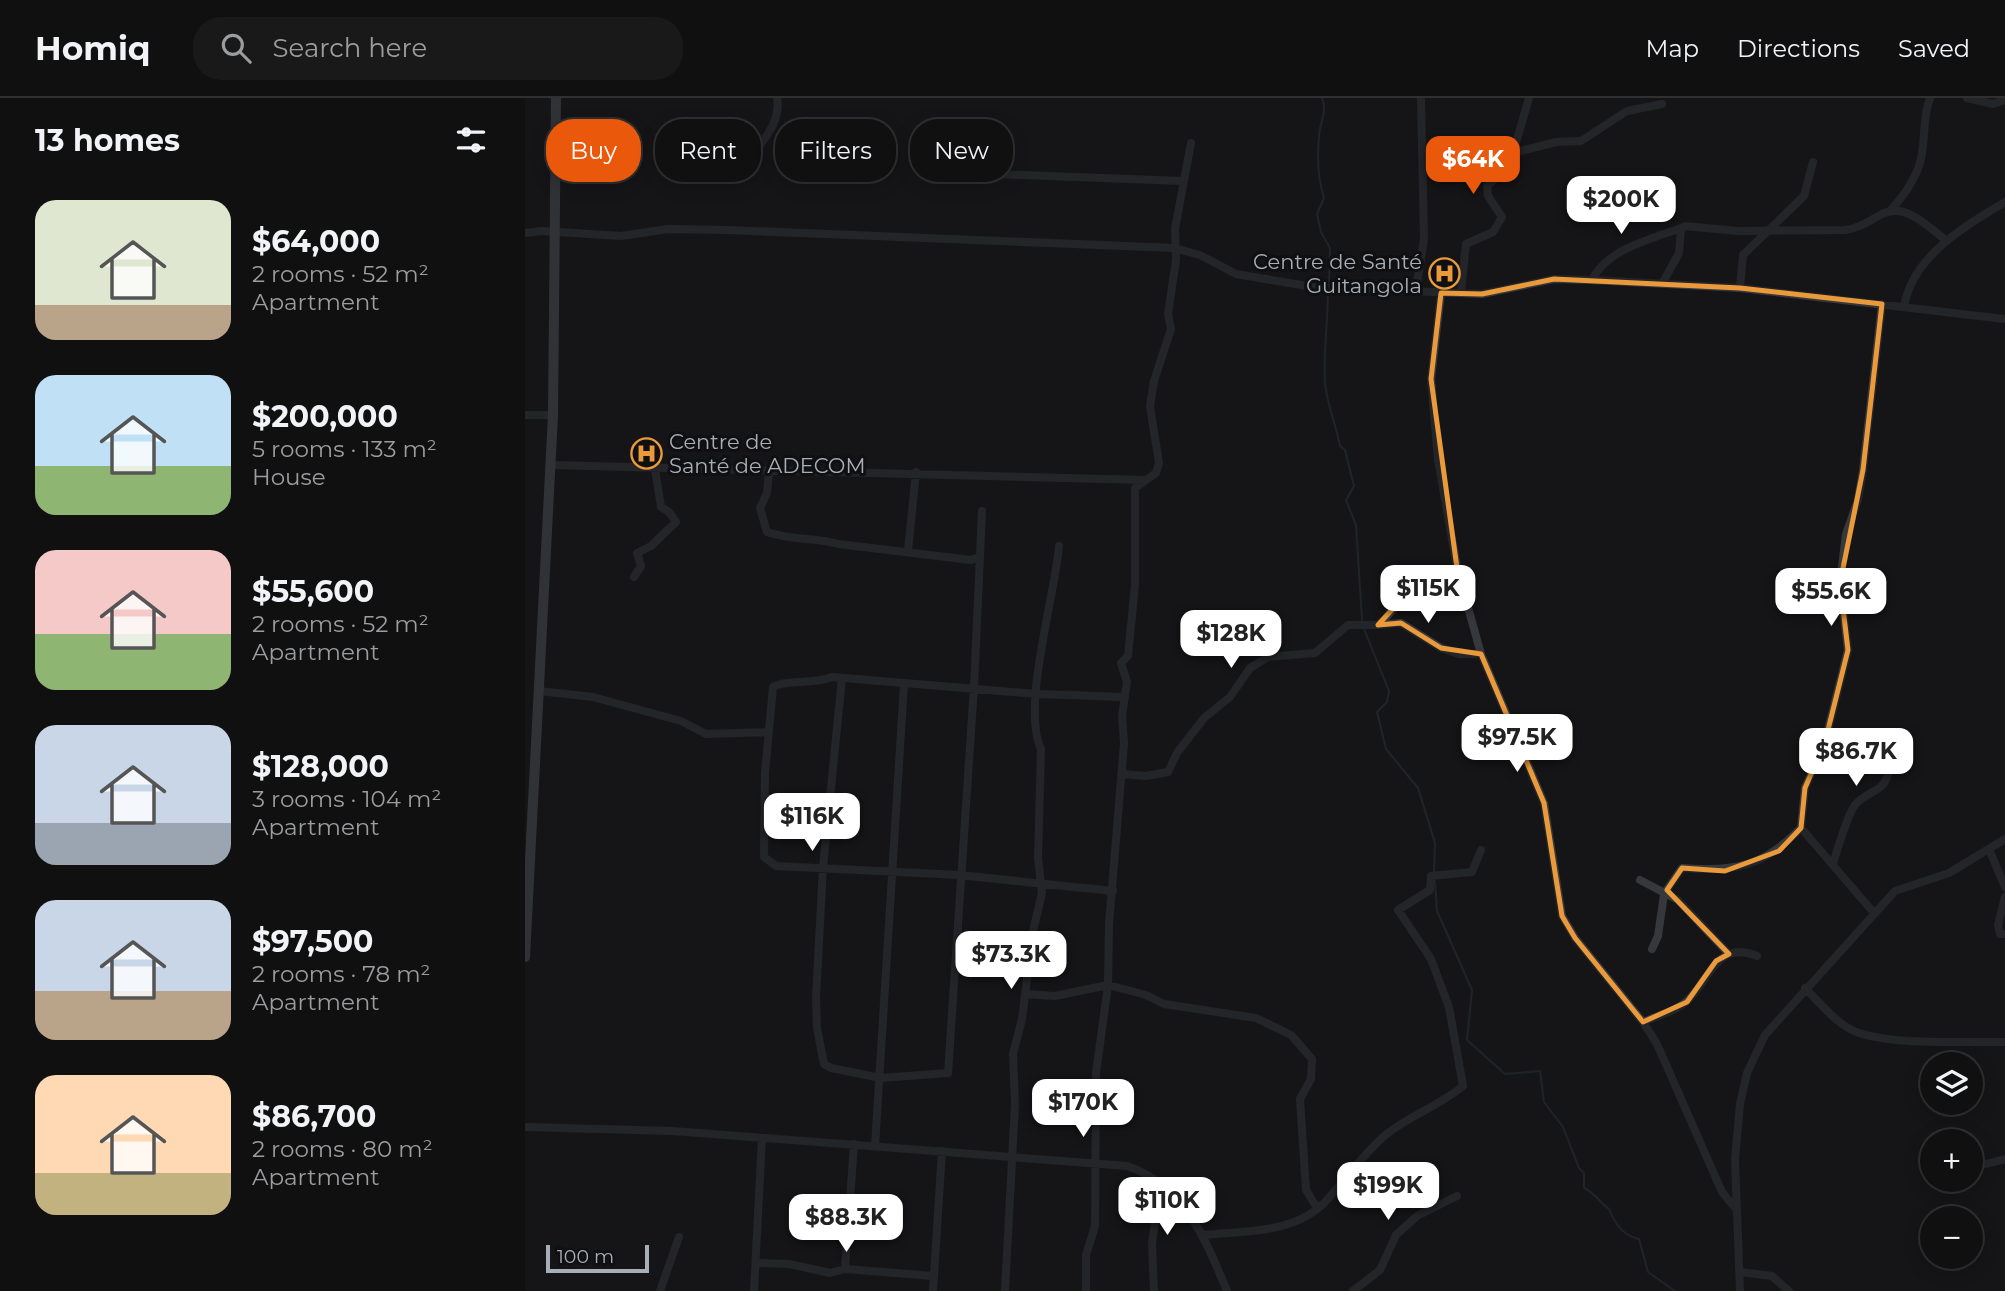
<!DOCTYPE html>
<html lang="en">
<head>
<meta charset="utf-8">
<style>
	body { margin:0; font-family:Montserrat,sans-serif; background:#19191a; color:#f1f3f6; height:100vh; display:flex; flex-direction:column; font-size:26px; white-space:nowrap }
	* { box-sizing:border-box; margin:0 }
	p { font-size:23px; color:#9c9d9f }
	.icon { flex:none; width:38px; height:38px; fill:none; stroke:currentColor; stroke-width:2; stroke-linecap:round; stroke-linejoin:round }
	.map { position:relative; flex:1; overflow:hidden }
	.panel { display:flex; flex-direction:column; background:#101011; width:525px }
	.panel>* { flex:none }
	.banner { position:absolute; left:21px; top:21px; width:665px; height:63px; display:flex; gap:14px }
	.fabs { position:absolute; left:1395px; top:954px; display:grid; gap:14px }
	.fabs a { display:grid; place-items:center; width:63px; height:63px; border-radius:50%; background:#101011; box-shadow:0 4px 18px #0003,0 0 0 2px #303031; font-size:35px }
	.scale { position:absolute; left:21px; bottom:18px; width:103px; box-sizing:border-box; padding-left:7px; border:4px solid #a8aeb7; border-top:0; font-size:19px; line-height:24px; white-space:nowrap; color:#a8aeb7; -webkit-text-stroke:5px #101012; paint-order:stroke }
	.price { position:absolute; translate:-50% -60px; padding:0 16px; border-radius:14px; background:#fff; color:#222; font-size:23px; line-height:46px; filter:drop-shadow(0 2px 4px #0008) }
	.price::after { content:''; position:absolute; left:50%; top:42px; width:21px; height:16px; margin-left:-10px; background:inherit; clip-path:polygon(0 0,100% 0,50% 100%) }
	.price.active { background:#ea580c; color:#fff }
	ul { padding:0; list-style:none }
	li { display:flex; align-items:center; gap:21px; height:175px; padding:0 35px }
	li span { display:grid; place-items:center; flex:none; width:196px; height:140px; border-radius:21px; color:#555 }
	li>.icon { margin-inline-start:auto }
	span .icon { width:84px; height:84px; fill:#fffc; stroke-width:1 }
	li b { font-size:30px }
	h2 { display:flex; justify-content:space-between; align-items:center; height:84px; padding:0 35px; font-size:30px }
	.pill { padding:0 24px; border-radius:28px; background:#101011; box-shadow:0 4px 18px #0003,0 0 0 2px #303031; font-size:24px; line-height:63px }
	.pill.active { background:#ea580c; color:#fff }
	header { display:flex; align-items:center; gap:42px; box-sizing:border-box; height:98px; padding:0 35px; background:#101011; border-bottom:2px solid #303031 }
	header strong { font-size:33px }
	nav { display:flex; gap:38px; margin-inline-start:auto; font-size:24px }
	.search { width:490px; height:63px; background:#19191a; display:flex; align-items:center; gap:18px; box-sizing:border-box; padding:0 24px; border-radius:28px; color:#9c9d9f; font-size:26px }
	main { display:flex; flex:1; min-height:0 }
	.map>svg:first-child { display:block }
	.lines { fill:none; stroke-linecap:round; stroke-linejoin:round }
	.stream { stroke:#2c363a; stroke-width:2 }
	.minor { stroke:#36383c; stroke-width:8 }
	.major { stroke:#52555b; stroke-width:10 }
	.marked { fill:none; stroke:#ea9a3a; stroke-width:5; stroke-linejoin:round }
	.labels { text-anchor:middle; stroke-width:6; stroke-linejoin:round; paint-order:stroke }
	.poi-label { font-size:21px; fill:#a8aeb7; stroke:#101012; text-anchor:end }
</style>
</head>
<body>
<header>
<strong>Homiq</strong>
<div class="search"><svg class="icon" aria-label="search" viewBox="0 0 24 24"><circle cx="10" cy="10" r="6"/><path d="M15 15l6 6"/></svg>Search here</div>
<nav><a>Map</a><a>Directions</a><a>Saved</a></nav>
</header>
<main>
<section class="panel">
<h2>13 homes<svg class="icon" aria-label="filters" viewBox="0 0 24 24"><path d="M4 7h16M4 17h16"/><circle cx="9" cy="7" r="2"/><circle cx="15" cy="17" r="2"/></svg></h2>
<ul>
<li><span style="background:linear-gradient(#dfe7d0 75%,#b9a48a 0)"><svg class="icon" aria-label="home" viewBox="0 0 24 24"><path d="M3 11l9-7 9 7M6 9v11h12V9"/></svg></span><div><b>$64,000</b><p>2 rooms · 52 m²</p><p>Apartment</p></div></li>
<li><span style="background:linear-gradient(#bfe0f5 65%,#8fb573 0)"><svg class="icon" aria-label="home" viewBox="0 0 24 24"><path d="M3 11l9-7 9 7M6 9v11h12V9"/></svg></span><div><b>$200,000</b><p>5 rooms · 133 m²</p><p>House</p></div></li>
<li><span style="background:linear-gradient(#f6c9c9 60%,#8fb573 0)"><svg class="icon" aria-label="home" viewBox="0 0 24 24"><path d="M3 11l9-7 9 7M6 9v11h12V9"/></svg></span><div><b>$55,600</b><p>2 rooms · 52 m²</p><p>Apartment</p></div></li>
<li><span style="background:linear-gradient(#c9d6e8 70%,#9aa5b1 0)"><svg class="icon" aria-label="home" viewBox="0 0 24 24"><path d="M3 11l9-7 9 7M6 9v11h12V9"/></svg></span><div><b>$128,000</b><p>3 rooms · 104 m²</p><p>Apartment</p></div></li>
<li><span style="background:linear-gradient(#c9d6e8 65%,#b9a48a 0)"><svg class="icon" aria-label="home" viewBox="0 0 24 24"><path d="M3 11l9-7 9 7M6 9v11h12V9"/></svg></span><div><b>$97,500</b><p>2 rooms · 78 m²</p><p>Apartment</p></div></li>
<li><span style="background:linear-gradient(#ffd9b3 70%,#c2b280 0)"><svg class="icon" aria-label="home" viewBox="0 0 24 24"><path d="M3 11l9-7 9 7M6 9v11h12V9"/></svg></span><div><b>$86,700</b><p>2 rooms · 80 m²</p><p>Apartment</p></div></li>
</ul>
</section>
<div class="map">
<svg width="1480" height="1193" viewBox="0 0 1480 1193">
	<rect width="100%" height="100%" fill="#151517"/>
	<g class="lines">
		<!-- stream -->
		<path class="stream" d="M797,0C803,13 794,26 794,39C792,59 793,81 799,100L792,116L796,134L805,150L804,187
			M803,193C803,224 798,255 800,285C802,307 811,326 815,348L820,352L829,388L821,402L831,427L837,522
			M839,531L864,593L862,604L852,614L861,651L893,690L910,745L909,774
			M910,783L912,813L947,892L942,942L980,976L1015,973L1019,1004L1038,1029L1054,1070L1059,1075V1090C1070,1095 1074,1104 1084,1111C1089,1124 1098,1138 1114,1141L1123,1174L1150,1193"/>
		<!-- minor -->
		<path class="minor" d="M1442,0L1468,6L1480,2
			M230,54C242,37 256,22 252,0
			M988,55L1031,44L1056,43L1102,13L1137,6
			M469,76L658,83
			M1365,113C1376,101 1387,86 1393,71C1402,49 1396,23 1405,0
			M0,135L17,133L96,138L143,131L203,132L649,150L675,157L711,176L788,189L957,196L1029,181L1067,182L1215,190L1480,221
			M1067,182C1082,151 1126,141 1156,130
			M1137,186L1154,155L1156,130L1160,128L1212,133L1320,132C1335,130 1344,123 1357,116C1381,104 1403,129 1422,143
			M1215,190L1218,157L1279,98L1288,64
			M891,192L899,141L896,0
			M936,194L941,146L968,134L977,119L963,98L962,88L979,73L988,55L1004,0
			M916,195L906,281L913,361L932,470L956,556L1019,705L1037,818L1050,840L1118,924L1132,946L1197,1094L1211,1111
			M1379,209C1387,159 1439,128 1480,104
			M0,317H28
			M26,367L619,382
			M244,373L242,395L235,410L242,434C267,443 290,439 313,446L446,462L455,459
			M383,453L391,374
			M109,479L116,468L112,455L126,448L151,424L144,414L136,409L130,371
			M853,527L876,525L916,550L934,556H956
			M317,580L298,769L291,899L292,930L299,966L306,970L356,980L423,975L449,589L457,413
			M14,593L68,599L156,623L181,636L243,634
			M1300,644L1350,654L1365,667C1362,696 1345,690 1330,707C1322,717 1313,751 1308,765
			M597,676L621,678L643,674L652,655L679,620L705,599L725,570L743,559L790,555L823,527H853C885,498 884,478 932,470
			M1464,751L1480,789
			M1115,782L1153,802L1204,856
			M588,793L434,777L251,768L239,759L240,675L248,589C261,581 287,587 307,579L512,596L600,599
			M1480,799L1473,827L1475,836H1480
			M1349,815L1276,730L1280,690L1300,644L1323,552L1315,485L1321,436L1333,402L1338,372L1357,206
			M1127,851L1133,838L1139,796L1157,770C1210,774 1238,769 1276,730
			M1280,890C1295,905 1313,928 1334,935C1375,948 1436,943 1480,944
			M500,896L530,898L583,887L621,897L639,906L731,920L766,937L787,961L786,981L775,1001L781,1092L792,1110
			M1118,924C1131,918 1152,913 1162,903C1185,883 1191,841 1232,858
			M0,1029L148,1033L602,1068C659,1087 681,1142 702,1193
			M350,1048L379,586
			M1461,1066L1480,1061
			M678,1137C719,1133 769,1136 800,1104C819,1084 836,1059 857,1040C880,1019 913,1009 938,988L924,909L906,861L873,812L905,792L906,778L947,774L956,752
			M231,1165L264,1166L305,1175L320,1171L409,1178
			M320,1171L329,1046
			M1215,1174L1247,1178L1264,1193
			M135,1193L154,1139
			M229,1193L237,1040
			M408,1193L417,1053
			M480,1193L490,1006L488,956L497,921L508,833L517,795L513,760L516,651C496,611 530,497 534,448
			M561,1193V1157L570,1128L571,975L583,887L584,826L599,645L597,618L602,584L596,565L603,558L610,487V390L631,375L634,365L625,308L629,283L646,231L643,216L651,162L650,131L666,45
			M629,1193L627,1146L635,1086
			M828,1193L855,1172L871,1137L892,1118L932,1098
			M1215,1193L1210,1062L1215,1006L1222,975L1240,937L1370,793L1424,775L1480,741"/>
		<!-- major -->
		<path class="major" d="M0,859L28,317L31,0"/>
	</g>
	<!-- marked area -->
	<path d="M0 0H1480V1193H0ZM1029,181L1215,190L1357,206L1338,372L1315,485L1323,552L1300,644L1280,690L1276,730L1254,753L1200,773L1157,770L1142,792L1204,856L1191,863L1162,904L1118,924L1050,840L1037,818L1019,705L956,556L916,550L876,525L853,527L895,481L932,470L906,281L916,195L957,196Z" fill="#151517" fill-opacity=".55" fill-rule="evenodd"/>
	<path class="marked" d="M1029,181L1215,190L1357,206L1338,372L1315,485L1323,552L1300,644L1280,690L1276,730L1254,753L1200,773L1157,770L1142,792L1204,856L1191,863L1162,904L1118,924L1050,840L1037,818L1019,705L956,556L916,550L876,525L853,527L895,481L932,470L906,281L916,195L957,196Z"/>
	<!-- icons -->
	<defs>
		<symbol id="hospital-ring" viewBox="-11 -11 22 22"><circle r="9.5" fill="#101012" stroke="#ea9a3a" stroke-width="1.5"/><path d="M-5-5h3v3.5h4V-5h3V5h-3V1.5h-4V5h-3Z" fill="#ea9a3a"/></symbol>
	</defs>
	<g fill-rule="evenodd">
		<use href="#hospital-ring" x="902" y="158" width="35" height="35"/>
		<use href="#hospital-ring" x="104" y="338" width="35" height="35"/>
	</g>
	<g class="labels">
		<!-- poi labels -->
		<g class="poi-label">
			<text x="897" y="171">Centre de Santé<tspan x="897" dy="24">Guitangola</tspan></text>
			<text x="144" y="351" text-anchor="start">Centre de<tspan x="144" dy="24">Santé de ADECOM</tspan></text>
		</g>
	</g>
</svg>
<div class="fabs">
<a><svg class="icon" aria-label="layers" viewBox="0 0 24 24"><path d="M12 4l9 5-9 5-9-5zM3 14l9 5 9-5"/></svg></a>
<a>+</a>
<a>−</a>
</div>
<div class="scale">100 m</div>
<b class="price active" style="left:948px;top:98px">$64K</b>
<b class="price" style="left:1096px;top:138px">$200K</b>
<b class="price" style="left:903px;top:527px">$115K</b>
<b class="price" style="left:1306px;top:530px">$55.6K</b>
<b class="price" style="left:706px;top:572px">$128K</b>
<b class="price" style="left:992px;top:676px">$97.5K</b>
<b class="price" style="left:1331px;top:690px">$86.7K</b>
<b class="price" style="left:287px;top:755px">$116K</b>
<b class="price" style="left:486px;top:893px">$73.3K</b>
<b class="price" style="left:558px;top:1041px">$170K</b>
<b class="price" style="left:863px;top:1124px">$199K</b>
<b class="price" style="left:642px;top:1139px">$110K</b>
<b class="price" style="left:321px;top:1156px">$88.3K</b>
<div class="banner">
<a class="pill active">Buy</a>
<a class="pill">Rent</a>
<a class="pill">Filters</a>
<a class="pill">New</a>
</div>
</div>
</main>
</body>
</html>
